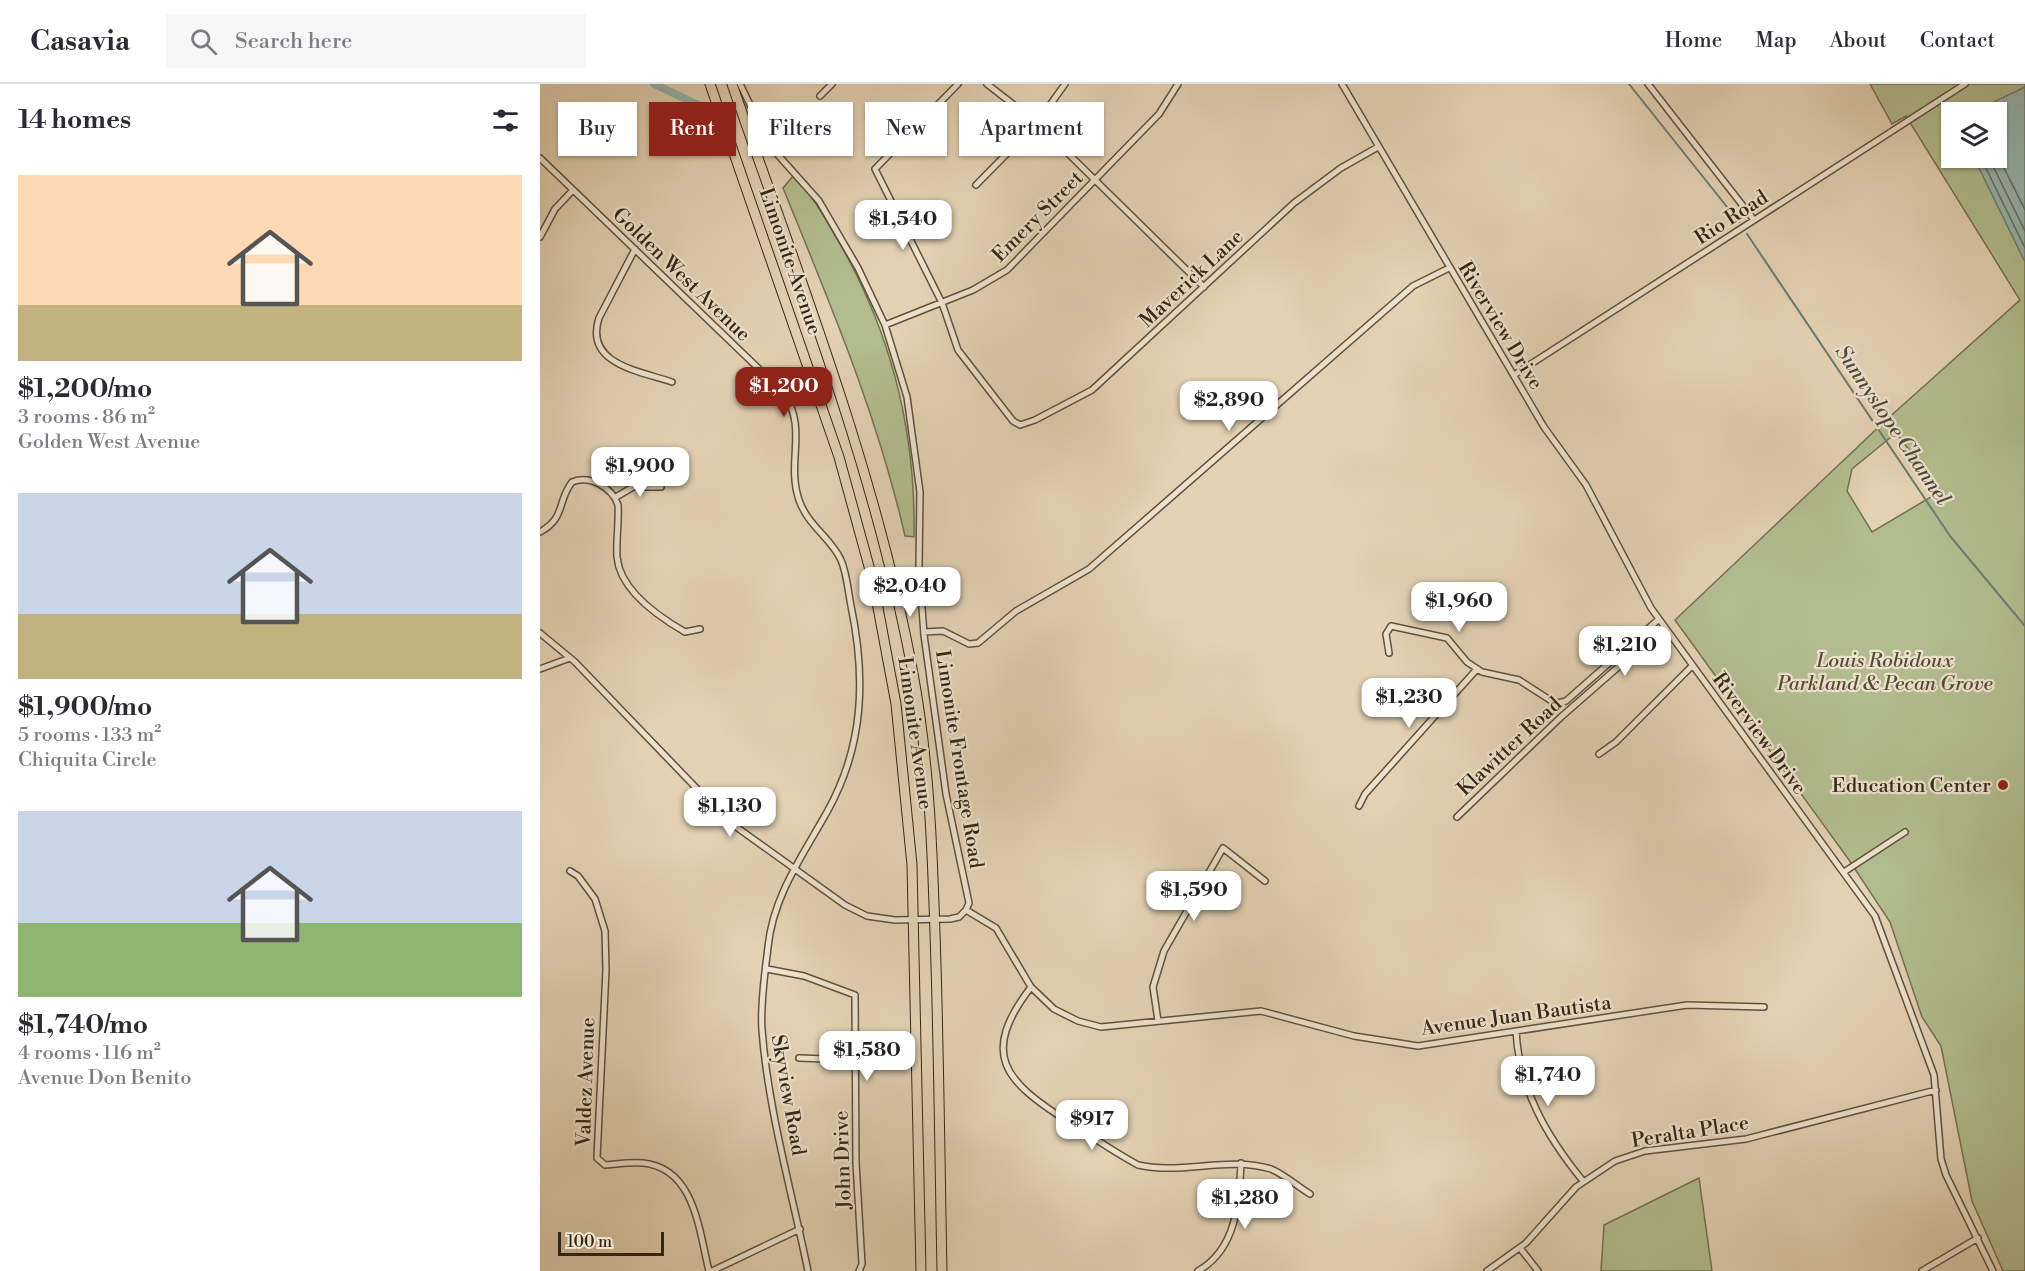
<!DOCTYPE html>
<html lang="en">
<head>
<meta charset="utf-8">
<style>
	body { margin:0; font-family:"Libre Bodoni",serif; background:#f7f7f7; color:#2b2b33; height:100vh; display:flex; flex-direction:column; font-size:22px; white-space:nowrap }
	* { box-sizing:border-box; margin:0 }
	p { font-size:20px; color:#7c7c81 }
	.icon { flex:none; width:33px; height:33px; fill:none; stroke:currentColor; stroke-width:2; stroke-linecap:round; stroke-linejoin:round }
	.map { position:relative; flex:1; overflow:hidden }
	.panel { display:flex; flex-direction:column; background:#fff; width:540px }
	.panel>* { flex:none }
	.guide { position:absolute; left:18px; top:18px; width:570px; height:54px; display:flex; gap:12px }
	.fabs { position:absolute; left:1401px; top:18px; display:grid; gap:12px }
	.fabs a { display:grid; place-items:center; width:66px; height:66px; border-radius:0px; background:#fff; box-shadow:0 2px 4px #0004; font-size:30px }
	.scale { position:absolute; left:18px; bottom:15px; width:106px; box-sizing:border-box; padding-left:6px; border:3px solid #342716; border-top:0; font-size:16px; line-height:21px; white-space:nowrap; color:#342716; -webkit-text-stroke:4px #ede2ce; paint-order:stroke }
	.price { position:absolute; translate:-50% -51px; padding:0 14px; border-radius:12px; background:#fff; color:#222; font-size:20px; line-height:39px; filter:drop-shadow(0 2px 3px #0008) }
	.price::after { content:''; position:absolute; left:50%; top:36px; width:18px; height:14px; margin-left:-9px; background:inherit; clip-path:polygon(0 0,100% 0,50% 100%) }
	.price.active { background:#8f2418; color:#fff }
	ul { padding:0; list-style:none }
	li { display:grid; align-content:center; gap:12px; height:318px; padding:0 18px }
	li span { display:grid; place-items:center; height:186px; border-radius:0px; color:#555 }
	li>.icon { margin-inline-start:auto }
	span .icon { width:108px; height:108px; fill:#fffc; stroke-width:1 }
	li b { font-size:26px }
	h2 { display:flex; justify-content:space-between; align-items:center; height:72px; padding:0 18px; font-size:26px }
	.chip { padding:0 21px; border-radius:0px; background:#fff; box-shadow:0 2px 4px #0004; font-size:21px; line-height:54px }
	.chip.active { background:#8f2418; color:#fff }
	header { display:flex; align-items:center; gap:36px; box-sizing:border-box; height:84px; padding:0 30px; background:#fff; border-bottom:2px solid #e1e1e2 }
	header strong { font-size:28px }
	nav { display:flex; gap:33px; margin-inline-start:auto; font-size:21px }
	.search { width:420px; height:54px; background:#f7f7f7; display:flex; align-items:center; gap:15px; box-sizing:border-box; padding:0 21px; border-radius:0px; color:#7c7c81; font-size:22px }
	main { display:flex; flex:1; min-height:0 }
	.map>svg:first-child { display:block }
	.green { fill:#b2bd8f; stroke:#737252; stroke-width:1.5; fill-rule:evenodd }
	.water { fill:#95b7b0; stroke:#6e7d72; stroke-width:1.5 }
	.lines { fill:none; stroke-linecap:round; stroke-linejoin:round }
	.shore { stroke:#646f63; stroke-width:1.5 }
	.stream { stroke:#6e7d72; stroke-width:2 }
	.canal { stroke:#95b7b0; stroke-width:8 }
	.minor-casing { stroke:#60523e; stroke-width:8 }
	.primary-casing { stroke:#342716; stroke-width:11 }
	.minor { stroke:#ede2ce; stroke-width:5 }
	.primary { stroke:#e4d2b4; stroke-width:9 }
	.poi-dot { fill:#8f2418; stroke:#ede2ce; stroke-width:2 }
	.labels { text-anchor:middle; stroke-width:4.5; stroke-linejoin:round; paint-order:stroke }
	.street-label { font-size:20px; fill:#342716; stroke:#ede2ce }
	.park-label { font-size:20px; font-style:italic; fill:#544c34; stroke:#ede2ce }
	.poi-label { font-size:20px; fill:#342716; stroke:#ede2ce; text-anchor:end }
	.water-label { font-size:21px; font-style:italic; fill:#4c4b3c; stroke:#ede2ce }
</style>
</head>
<body>
<header>
<strong>Casavia</strong>
<div class="search"><svg class="icon" aria-label="search" viewBox="0 0 24 24"><circle cx="10" cy="10" r="6"/><path d="M15 15l6 6"/></svg>Search here</div>
<nav><a>Home</a><a>Map</a><a>About</a><a>Contact</a></nav>
</header>
<main>
<section class="panel">
<h2>14 homes<svg class="icon" aria-label="filters" viewBox="0 0 24 24"><path d="M4 7h16M4 17h16"/><circle cx="9" cy="7" r="2"/><circle cx="15" cy="17" r="2"/></svg></h2>
<ul>
<li><span style="background:linear-gradient(#ffd9b3 70%,#c2b280 0)"><svg class="icon" aria-label="home" viewBox="0 0 24 24"><path d="M3 11l9-7 9 7M6 9v11h12V9"/></svg></span><div><b>$1,200/mo</b><p>3 rooms · 86 m²</p><p>Golden West Avenue</p></div></li>
<li><span style="background:linear-gradient(#c9d6e8 65%,#c2b280 0)"><svg class="icon" aria-label="home" viewBox="0 0 24 24"><path d="M3 11l9-7 9 7M6 9v11h12V9"/></svg></span><div><b>$1,900/mo</b><p>5 rooms · 133 m²</p><p>Chiquita Circle</p></div></li>
<li><span style="background:linear-gradient(#c9d6e8 60%,#8fb573 0)"><svg class="icon" aria-label="home" viewBox="0 0 24 24"><path d="M3 11l9-7 9 7M6 9v11h12V9"/></svg></span><div><b>$1,740/mo</b><p>4 rooms · 116 m²</p><p>Avenue Don Benito</p></div></li>
</ul>
</section>
<div class="map">
<svg width="1485" height="1187" viewBox="0 0 1485 1187">
	<rect width="100%" height="100%" fill="#e4d2b4"/>
	<filter id="stains"><feTurbulence type="fractalNoise" baseFrequency=".00333" numOctaves="4"/><feColorMatrix values="0 0 0 0 .2 0 0 0 0 .09 0 0 0 0 .02 0 0 0 .5 -.17"/></filter>
	<radialGradient id="worn" r=".72"><stop offset=".6" stop-color="#630" stop-opacity="0"/><stop offset="1" stop-color="#630" stop-opacity=".3"/></radialGradient>
	<!-- green -->
	<path class="green" d="M1330,0H1485V1187H1463L1432,1117L1401,962L1382,933L1350,838L1309,776L1135,536L1345,337L1480,216L1366,32L1352,40ZM1412,28H1456V74H1412ZM1356,349L1401,407L1332,448L1307,407L1312,385Z
		M253,92C273,111 286,136 300,160C352,251 376,348 374,453L365,452C337,329 290,220 243,104Z
		M1159,1094L1172,1187H1061L1064,1141Z"/>
	<!-- water -->
	<path class="water" d="M1485,3V178L1434,74H1456V28L1435,27Z"/>
	<g class="lines">
		<!-- shore -->
		<path class="shore" d="M1456,68L1485,126
			M1441,74L1485,164
			M1449,74L1485,147"/>
		<!-- stream -->
		<path class="stream" d="M1089,0L1199,138
			M1207,150L1410,452L1485,542"/>
		<!-- canal -->
		<path class="canal" d="M114,0L171,27"/>
		<defs>
			<path id="minor" d="M200,0L230,62L279,117L318,184L345,241L367,313L380,408L379,483L384,551L406,710L429,819L426,826
				M418,0L335,85L402,219L418,266L473,337L480,341L495,336L552,306L754,119L801,84L838,63
				M447,0L497,39L664,203
				M802,0L1004,343L1046,401L1111,524L1335,832L1394,991L1401,1075L1406,1091L1453,1187
				M1108,0L1214,136
				M280,12L292,0
				M0,74L244,309C268,346 246,377 259,416C268,442 291,454 301,476C307,490 308,507 311,522C326,594 324,662 287,728C263,771 233,812 228,863C225,889 220,920 222,946C228,1025 252,1109 268,1187
				M436,101L497,39L525,0
				M0,153L15,125L33,106
				M95,165L59,234C44,280 99,287 132,298
				M345,241L433,206L467,186L619,30L638,0
				M974,291L1425,0
				M76,413L93,403H121
				M0,448C26,434 17,417 32,398C50,391 72,403 78,421C79,439 76,456 77,473C80,507 119,533 145,548L160,545
				M384,548L403,547L429,560L438,559L476,527L549,485L873,202L909,184
				M0,549L35,578L188,737L305,821L327,832L355,836L410,835L419,833L426,826
				M849,569L846,550L851,542L907,554L927,578L942,588L979,596L1010,616L1018,619L1026,617L1119,535
				M0,585L30,574
				M1059,670L1076,658L1152,582
				M819,722L825,710L937,585
				M917,733L1021,633L1124,543
				M30,787L38,792L55,815L65,847L66,886L57,1074L65,1081C77,1080 91,1078 103,1079C155,1084 159,1147 169,1187
				M1304,788L1365,748
				M426,826L456,844L491,903L514,925L538,937L561,943L721,927L814,952L878,962L1147,921L1224,923
				M227,885L264,892L315,911L316,1079L322,1180L319,1187
				M491,903C439,971 465,997 527,1037C551,1052 574,1068 598,1081C642,1091 687,1072 731,1085C744,1090 758,1103 770,1110
				M618,937L613,903L624,867L683,764L725,797
				M976,947C979,1005 1007,1053 1043,1097
				M259,974L315,976
				M980,1164L998,1187
				M172,1187L260,1145
				M658,1187C697,1165 699,1118 701,1079
				M947,1187L986,1159L1036,1103L1075,1077L1105,1067L1206,1055L1396,1006
				M1382,1187L1438,1154"/>
			<path id="primary" d="M170,0L299,373L333,497L356,620L372,781L381,1187
				M192,0C260,196 337,390 374,595C391,690 393,786 396,881C399,983 400,1085 402,1187"/>
		</defs>
		<!-- minor casing -->
		<use href="#minor" class="minor-casing"/>
		<!-- primary casing -->
		<use href="#primary" class="primary-casing"/>
		<!-- minor -->
		<use href="#minor" class="minor"/>
		<!-- primary -->
		<use href="#primary" class="primary"/>
	</g>
	<!-- markers -->
	<circle class="poi-dot" cx="1463" cy="701" r="6"/>
	<g class="labels">
		<!-- street labels -->
		<g class="street-label">
			<text transform="translate(497 132) rotate(-45)" y="7">Emery Street</text>
			<text transform="translate(1191 133) rotate(-33)" y="7">Rio Road</text>
			<text transform="translate(251 177) rotate(71)" y="7">Limonite Avenue</text>
			<text transform="translate(142 190) rotate(44)" y="7">Golden West Avenue</text>
			<text transform="translate(651 194) rotate(-43)" y="7">Maverick Lane</text>
			<text transform="translate(961 241) rotate(59)" y="7">Riverview Drive</text>
			<text transform="translate(376 649) rotate(82)" y="7">Limonite Avenue</text>
			<text transform="translate(1220 649) rotate(54)" y="7">Riverview Drive</text>
			<text transform="translate(969 662) rotate(-43)" y="7">Klawitter Road</text>
			<text transform="translate(420 675) rotate(81)" y="7">Limonite Frontage Road</text>
			<text transform="translate(976 931) rotate(-8)" y="7">Avenue Juan Bautista</text>
			<text transform="translate(45 998) rotate(-88)" y="7">Valdez Avenue</text>
			<text transform="translate(249 1011) rotate(80)" y="7">Skyview Road</text>
			<text transform="translate(1150 1047) rotate(-9)" y="7">Peralta Place</text>
			<text transform="translate(302 1076) rotate(-92)" y="7">John Drive</text>
		</g>
		<!-- park labels -->
		<g class="park-label">
			<text x="1345" y="583">Louis Robidoux<tspan x="1345" dy="23">Parkland &amp; Pecan Grove</tspan></text>
		</g>
		<!-- poi labels -->
		<g class="poi-label">
			<text x="1451" y="708">Education Center</text>
		</g>
		<!-- water labels -->
		<g class="water-label">
			<text transform="translate(1353 341) rotate(56)" y="7">Sunnyslope Channel</text>
		</g>
	</g>
	<rect width="100%" height="100%" filter="url(#stains)"/>
	<rect width="100%" height="100%" fill="url(#worn)"/>
</svg>
<div class="fabs">
<a><svg class="icon" aria-label="layers" viewBox="0 0 24 24"><path d="M12 4l9 5-9 5-9-5zM3 14l9 5 9-5"/></svg></a>
</div>
<div class="scale">100 m</div>
<b class="price" style="left:363px;top:167px">$1,540</b>
<b class="price active" style="left:244px;top:334px">$1,200</b>
<b class="price" style="left:689px;top:348px">$2,890</b>
<b class="price" style="left:100px;top:414px">$1,900</b>
<b class="price" style="left:370px;top:534px">$2,040</b>
<b class="price" style="left:919px;top:549px">$1,960</b>
<b class="price" style="left:1085px;top:593px">$1,210</b>
<b class="price" style="left:869px;top:645px">$1,230</b>
<b class="price" style="left:190px;top:754px">$1,130</b>
<b class="price" style="left:654px;top:838px">$1,590</b>
<b class="price" style="left:327px;top:998px">$1,580</b>
<b class="price" style="left:1008px;top:1023px">$1,740</b>
<b class="price" style="left:552px;top:1067px">$917</b>
<b class="price" style="left:705px;top:1146px">$1,280</b>
<div class="guide">
<a class="chip">Buy</a>
<a class="chip active">Rent</a>
<a class="chip">Filters</a>
<a class="chip">New</a>
<a class="chip">Apartment</a>
</div>
</div>
</main>
</body>
</html>
